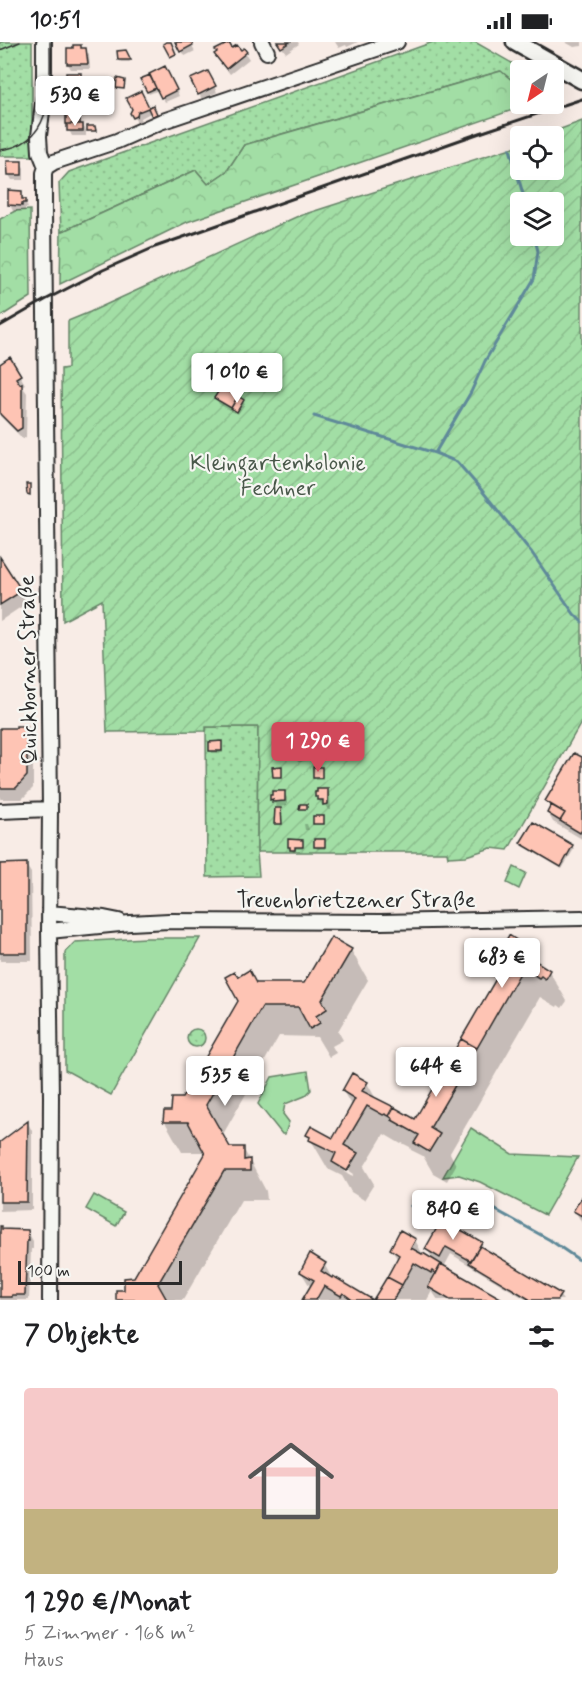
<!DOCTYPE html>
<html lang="de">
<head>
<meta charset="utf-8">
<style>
	body { margin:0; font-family:Mynerve,sans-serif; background:#f6f6f6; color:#202124; height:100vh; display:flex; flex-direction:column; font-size:22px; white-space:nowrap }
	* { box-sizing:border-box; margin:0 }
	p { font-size:20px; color:#757577 }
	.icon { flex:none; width:33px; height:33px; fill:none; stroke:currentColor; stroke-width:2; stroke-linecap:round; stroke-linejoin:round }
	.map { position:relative; height:1258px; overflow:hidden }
	.side { display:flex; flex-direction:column; background:#fff; flex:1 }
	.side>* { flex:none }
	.needle { width:39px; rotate:215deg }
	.controls { position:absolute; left:510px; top:18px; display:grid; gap:12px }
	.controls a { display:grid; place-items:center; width:54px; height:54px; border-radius:6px; background:#fff; box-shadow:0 6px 24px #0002; font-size:30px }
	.scale { position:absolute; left:18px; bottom:15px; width:164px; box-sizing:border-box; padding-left:6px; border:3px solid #2b2b2b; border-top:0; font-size:16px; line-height:21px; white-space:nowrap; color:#2b2b2b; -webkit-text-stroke:4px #f6f6f2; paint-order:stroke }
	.price { position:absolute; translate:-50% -51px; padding:0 14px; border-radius:6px; background:#fff; color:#222; font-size:20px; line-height:39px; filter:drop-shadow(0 2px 3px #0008) }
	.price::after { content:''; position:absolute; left:50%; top:36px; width:18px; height:14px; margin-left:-9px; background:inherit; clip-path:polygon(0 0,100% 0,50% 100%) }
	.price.active { background:#d1495b; color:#fff }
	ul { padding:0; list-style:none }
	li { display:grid; align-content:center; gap:12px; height:318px; padding:0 24px }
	li span { display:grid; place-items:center; height:186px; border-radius:6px; color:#555 }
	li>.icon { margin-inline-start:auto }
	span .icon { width:108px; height:108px; fill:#fffc; stroke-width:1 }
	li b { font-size:26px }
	h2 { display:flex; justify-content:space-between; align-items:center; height:72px; padding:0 24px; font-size:26px }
	.status { display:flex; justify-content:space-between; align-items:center; height:42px; padding:0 30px; background:#fff; direction:ltr }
	.status svg { height:16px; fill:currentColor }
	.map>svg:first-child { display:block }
	.grass { fill:url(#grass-dots); stroke:#668468; stroke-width:1.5 }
	.forest { fill:url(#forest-crowns); stroke:#668468; stroke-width:1.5 }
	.park { fill:#a2dea5; stroke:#668468; stroke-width:1.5 }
	.garden { fill:url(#garden-furrows); stroke:#668468; stroke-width:1.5; fill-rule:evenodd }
	.shadow { fill:#0003; fill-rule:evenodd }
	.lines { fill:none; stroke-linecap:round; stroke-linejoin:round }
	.stream { stroke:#5f8999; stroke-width:3 }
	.building { fill:#fec4b4; stroke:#2b2b2b; stroke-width:1.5 }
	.minor-casing { stroke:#2b2b2b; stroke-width:18 }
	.major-casing { stroke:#2b2b2b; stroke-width:21 }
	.minor { stroke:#f6f6f2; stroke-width:14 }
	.major { stroke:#f6f6f2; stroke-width:16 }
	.tram { stroke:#2b2b2b; stroke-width:1.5 }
	.rail { stroke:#2b2b2b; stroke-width:3 }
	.labels { text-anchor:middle; stroke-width:4.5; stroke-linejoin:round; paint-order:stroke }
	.park-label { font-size:22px; fill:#49584a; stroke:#f6f6f2 }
	.street-label { font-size:22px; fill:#2b2b2b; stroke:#f6f6f2 }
</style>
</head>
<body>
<div class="status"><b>10:51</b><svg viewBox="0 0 49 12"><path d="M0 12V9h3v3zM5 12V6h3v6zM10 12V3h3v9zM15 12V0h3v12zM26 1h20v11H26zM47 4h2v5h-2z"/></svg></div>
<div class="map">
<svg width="582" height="1258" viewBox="0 0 582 1258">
	<defs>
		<pattern id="grass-dots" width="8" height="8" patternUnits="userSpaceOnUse" patternTransform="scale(1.5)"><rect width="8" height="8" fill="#a2dea5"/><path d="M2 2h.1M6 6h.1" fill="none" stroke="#8cbf8e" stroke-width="1.8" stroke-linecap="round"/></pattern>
		<pattern id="forest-crowns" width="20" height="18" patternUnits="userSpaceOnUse" patternTransform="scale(1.5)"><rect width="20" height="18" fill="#a2dea5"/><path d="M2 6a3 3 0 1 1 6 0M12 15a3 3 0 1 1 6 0" fill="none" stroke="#8cbf8e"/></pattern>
		<pattern id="garden-furrows" width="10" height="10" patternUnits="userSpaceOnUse" patternTransform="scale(1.5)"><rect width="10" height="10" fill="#a2dea5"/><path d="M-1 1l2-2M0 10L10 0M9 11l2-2" fill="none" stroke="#8cbf8e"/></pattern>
	</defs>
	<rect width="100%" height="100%" fill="#f8ece6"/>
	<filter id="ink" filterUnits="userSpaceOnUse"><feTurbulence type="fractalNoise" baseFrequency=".0167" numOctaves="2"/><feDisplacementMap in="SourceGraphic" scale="12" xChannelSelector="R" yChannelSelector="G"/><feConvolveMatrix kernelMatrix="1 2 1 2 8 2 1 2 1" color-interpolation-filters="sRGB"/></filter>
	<g filter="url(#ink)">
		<!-- grass -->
		<path class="grass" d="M0,0H32V114H0Z
			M433,0H475L524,28H520V45L500,29L244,103L227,129L208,142L196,128L61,190L59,141L69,130Z
			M206,685H258L257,810L259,834L207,835Z
			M187 996a9 9 0 1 1 18 0a9 9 0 1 1-18 0Z"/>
		<!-- forest -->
		<path class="forest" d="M501,29L520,45V62H530L187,180L60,242L61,190L196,128L208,142L227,129L244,103Z
			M30,168L31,255L0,275V177L15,169Z"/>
		<!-- park -->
		<path class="park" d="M514,825L526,831L519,847L507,841Z
			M146,896H200L111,1053L65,1028V910L75,900Z
			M308,1029L311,1048L305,1054L285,1062L283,1072L289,1080L285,1092H282L258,1062L272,1035Z
			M471,1086L512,1112L578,1115L545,1173L480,1140L459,1133L443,1135Z
			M94,1153L124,1170L116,1184L86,1167Z"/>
		<!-- garden -->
		<path class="garden" d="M582,79V679L508,808L491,806L466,814L448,815L447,810H257L258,685H206V689L107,690L102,558L63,579L61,327L68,326V279L90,270L296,175L520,103V128H554V94H542ZM520,160H554V194H520Z"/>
		<!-- shadow -->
		<path class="shadow" d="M177,0H190L195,9L185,14Z
			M278,0H298L299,2L286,11Z
			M335,0H358L347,5L346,3L339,6Z
			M565,0H582V4L574,5Z
			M82,8H85L89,13L90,27H71L68,22Z
			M232,8L241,10L243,8L249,17L230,32L219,18Z
			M125,9L130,20H121L119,18Z
			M168,31L179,54L165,60L159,48L149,52L142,38Z
			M207,31L217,50L202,57L199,52Z
			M80,32L83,38V45H96L99,50V55H84V57L80,56V63H78V67L80,69V83H83L86,89V94H72L69,88L74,69L69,57Z
			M140,51L149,67L152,65L159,78L156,79L152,70L141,76L140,79L137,81L134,75Z
			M21,120L24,126V138H12L9,133Z
			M21,150L28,166H25V169H13L10,163Z
			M10,317L25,342L22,344L27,351L26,395L23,397L0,374V323Z
			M220,337L225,342L223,346L245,362L238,372L235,370L234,371L219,362L216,356L224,344L220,342L219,340Z
			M0,518L27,561L0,579Z
			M26,685L33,697V746L22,757H0V687Z
			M221,701L223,711H212L211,709Z
			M303,701L306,707L307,719L298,720L295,714Z
			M325,701L326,713H317L315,711Z
			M582,717V797L553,780L548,771L551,766L547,759Z
			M315,727H321L323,738H316Z
			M327,748L330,754L331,768H328L325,763H322L317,755Z
			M284,750L287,756V764L277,765L272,757Z
			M304,782H307L309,788H305Z
			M302,799L303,807H296L295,810H293L289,805Z
			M325,801V807H317L315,805Z
			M521,801L572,804L574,807L562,827L523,804Z
			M0,823H26L31,831L32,919H0Z
			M523,904L531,918L549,929L567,959L562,966L558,963L557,965L540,955L450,1111L456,1123L447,1139L433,1131L423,1114L411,1108L410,1105L402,1101L401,1102L384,1092L364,1125L374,1142L364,1158L351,1150L342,1134L328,1127L308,1093L333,1098L352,1065L343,1049L367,1041L376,1057L416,1079L506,923L500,912ZM345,1126L354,1132L353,1134L345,1130Z
			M351,908L368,938L338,989L343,998L332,1004L336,1011L329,1015L317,995L279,994L222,1094L229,1106H243L266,1149L267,1158H241L183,1258H118V1250H125L135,1236L207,1112L206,1110H182L165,1080L183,1057L240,959L237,937L255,943H305Z
			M28,1081L32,1089V1168L0,1169V1102Z
			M582,1157V1181L575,1169Z
			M443,1179L481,1201L485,1209L559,1253L563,1258H527L451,1212L444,1225L501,1258H438L432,1249L427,1258H375L398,1218L391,1207L415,1198L423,1213L434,1219L427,1207Z
			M0,1186L3,1189L28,1190L33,1199V1207H31L29,1258H0Z
			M324,1222L332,1236L371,1258H303L311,1246L301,1230Z"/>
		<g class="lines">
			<!-- stream -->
			<path class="stream" d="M510,107L523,152
				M525,159L526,160
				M314,374L435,411L457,420L479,445L532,511L574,572L582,580
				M435,411L471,350L485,319L534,237L538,209L534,194
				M411,1164C439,1158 457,1151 485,1162L550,1198L582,1220"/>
		</g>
		<!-- building -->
		<path class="building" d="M166,0H171L176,12L170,15L163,2Z
			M175,0H192L193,3L180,10Z
			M277,0H290L281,6Z
			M229,1L232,6L237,3L241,8L244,6L247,10L226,27L214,12L217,10L215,8Z
			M73,3H81V6H86L88,22H67V6H73Z
			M126,8L131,18H118L117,9Z
			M165,24L177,48L161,56L149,32Z
			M208,29L216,44L198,53L190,37Z
			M66,31H81V43H97V50H81V51H78V58H68V52L66,51Z
			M150,33L156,46L147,50L140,37Z
			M117,36L125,38L124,47L116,46Z
			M141,49L149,65L153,63L157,72L152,75L148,66L138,70L137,74L133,76L130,71L132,67L126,56Z
			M72,60H78V65H80V82H66V68L72,67Z
			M67,82H83V89H67Z
			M87,84H95L96,89H87Z
			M7,119H22V133H8Z
			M8,148L22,149V157H26V161H22V164L8,163Z
			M10,315L21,333L16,336L20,342L22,341V386L17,389L0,372V322Z
			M222,344L238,354L231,366L214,356Z
			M238,354L244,358L237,370L231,366Z
			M26,442H30V453L27,452Z
			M0,515L22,549L0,563Z
			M16,684H27V734L16,746H0V686H16Z
			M339,698H344L345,704L339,705Z
			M222,699V709H209V700Z
			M321,699H325L326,712L314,711L313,702H321Z
			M293,700H304L305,714L294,715Z
			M574,711L582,715V788L580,791L560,779L565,771L545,759Z
			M282,724V735H273L272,725Z
			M313,725H322V736H313Z
			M317,747H328V762L323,763V758H318V755H315V750H317Z
			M272,749H285V759L272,760L273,757L270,758V753H272Z
			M300,762H307V767H299Z
			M551,763L565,771L560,779L547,771Z
			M275,766H281L282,782H274Z
			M313,774H324V782H313Z
			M533,780L573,803L561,825L520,801Z
			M288,797L303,798V805H295V808H290V805H288Z
			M314,797H325V805H314Z
			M27,821V911H0V822Z
			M509,893L524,903L519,911L530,918L531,916L550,928L545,937L541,934L539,936L523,926L477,1006L461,997L507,918L498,912Z
			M331,895L352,907L322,958L327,967L316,974L320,981L310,987L298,965H262L206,1063L230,1105H244V1118L250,1117V1129H224L158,1242L167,1258H116V1248H124V1236L134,1235L205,1112L188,1080H163L164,1069H171L172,1056H182L238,959L225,935L234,930L238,935L249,928L256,941H304Z
			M461,997L477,1006L430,1086L440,1092L429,1110L414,1101L419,1093L392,1078L393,1077L389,1074L394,1065L415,1077Z
			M352,1031L368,1040L362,1049L394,1065L389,1074L385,1072L383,1073L367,1064L344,1103L358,1111L347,1129L332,1120L336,1111L309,1098L310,1095L306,1093L311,1084L333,1096L355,1057L342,1049Z
			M28,1079L27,1160H0V1100Z
			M582,1154V1174L573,1169Z
			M442,1177L482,1200L471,1219L446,1205L440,1216L425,1207Z
			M0,1184H2V1187L28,1188L29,1199H27L25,1253H12V1255H0Z
			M400,1188L416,1197L411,1206L422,1212L423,1211L441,1222L436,1232L432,1229L431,1231L414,1221L402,1243L387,1235L399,1213L390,1207Z
			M480,1204L561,1252L557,1258H528L529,1257L469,1221Z
			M310,1211L326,1221L321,1229L332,1236L333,1234L373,1258L387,1235L402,1243L393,1258H350L351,1257L343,1251L341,1254L324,1244L316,1258H302L314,1238L300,1230Z
			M441,1222L504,1258H450L428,1245Z"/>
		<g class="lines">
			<defs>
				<path id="minor" d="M44,0V53L39,94L40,110L46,125L44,131V172L50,767L49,889L51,1055L50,1258
					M262,0L267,10
					M46,125L54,120L117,99L160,80L397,0
					M0,769L50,767
					M49,871L104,876L119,879
					M49,889L130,881L169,879L381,880L582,876"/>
				<path id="major" d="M515,0L582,38"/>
			</defs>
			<!-- minor casing -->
			<use href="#minor" class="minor-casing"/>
			<!-- major casing -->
			<use href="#major" class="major-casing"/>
			<!-- minor -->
			<use href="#minor" class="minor"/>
			<!-- major -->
			<use href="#major" class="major"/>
			<!-- tram -->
			<path class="tram" d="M0,8L20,0
				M0,108C56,102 50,42 50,0"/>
			<!-- rail -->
			<path class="rail" d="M0,284L45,258L103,228L155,205L477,92L582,57"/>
		</g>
	</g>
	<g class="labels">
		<!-- park labels -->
		<g class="park-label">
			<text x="278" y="428">Kleingartenkolonie<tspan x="278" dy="25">Fechner</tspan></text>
		</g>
		<!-- street labels -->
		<g class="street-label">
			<text transform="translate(27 628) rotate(-91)" y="8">Quickborner Straße</text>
			<text x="356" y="865">Treuenbrietzener Straße</text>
		</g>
	</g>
</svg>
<div class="controls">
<a><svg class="needle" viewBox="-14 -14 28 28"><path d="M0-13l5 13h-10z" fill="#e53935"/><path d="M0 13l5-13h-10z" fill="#757577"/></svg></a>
<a><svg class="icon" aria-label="locate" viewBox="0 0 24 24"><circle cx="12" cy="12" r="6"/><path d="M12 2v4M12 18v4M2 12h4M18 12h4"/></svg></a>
<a><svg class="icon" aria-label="layers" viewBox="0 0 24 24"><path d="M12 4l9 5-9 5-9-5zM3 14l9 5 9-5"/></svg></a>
</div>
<div class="scale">100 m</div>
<b class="price" style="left:75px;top:85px">530 €</b>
<b class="price" style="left:237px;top:362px">1 010 €</b>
<b class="price active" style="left:318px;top:731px">1 290 €</b>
<b class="price" style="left:502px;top:947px">683 €</b>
<b class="price" style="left:436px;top:1056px">644 €</b>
<b class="price" style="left:225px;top:1065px">535 €</b>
<b class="price" style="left:453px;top:1199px">840 €</b>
</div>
<section class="side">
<h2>7 Objekte<svg class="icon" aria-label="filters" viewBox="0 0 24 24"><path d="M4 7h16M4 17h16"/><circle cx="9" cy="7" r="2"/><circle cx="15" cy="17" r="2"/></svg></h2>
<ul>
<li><span style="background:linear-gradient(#f6c9c9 65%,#c2b280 0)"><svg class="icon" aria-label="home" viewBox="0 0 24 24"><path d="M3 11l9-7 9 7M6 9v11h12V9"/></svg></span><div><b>1 290 €/Monat</b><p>5 Zimmer · 168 m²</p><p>Haus</p></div></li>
</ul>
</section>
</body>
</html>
